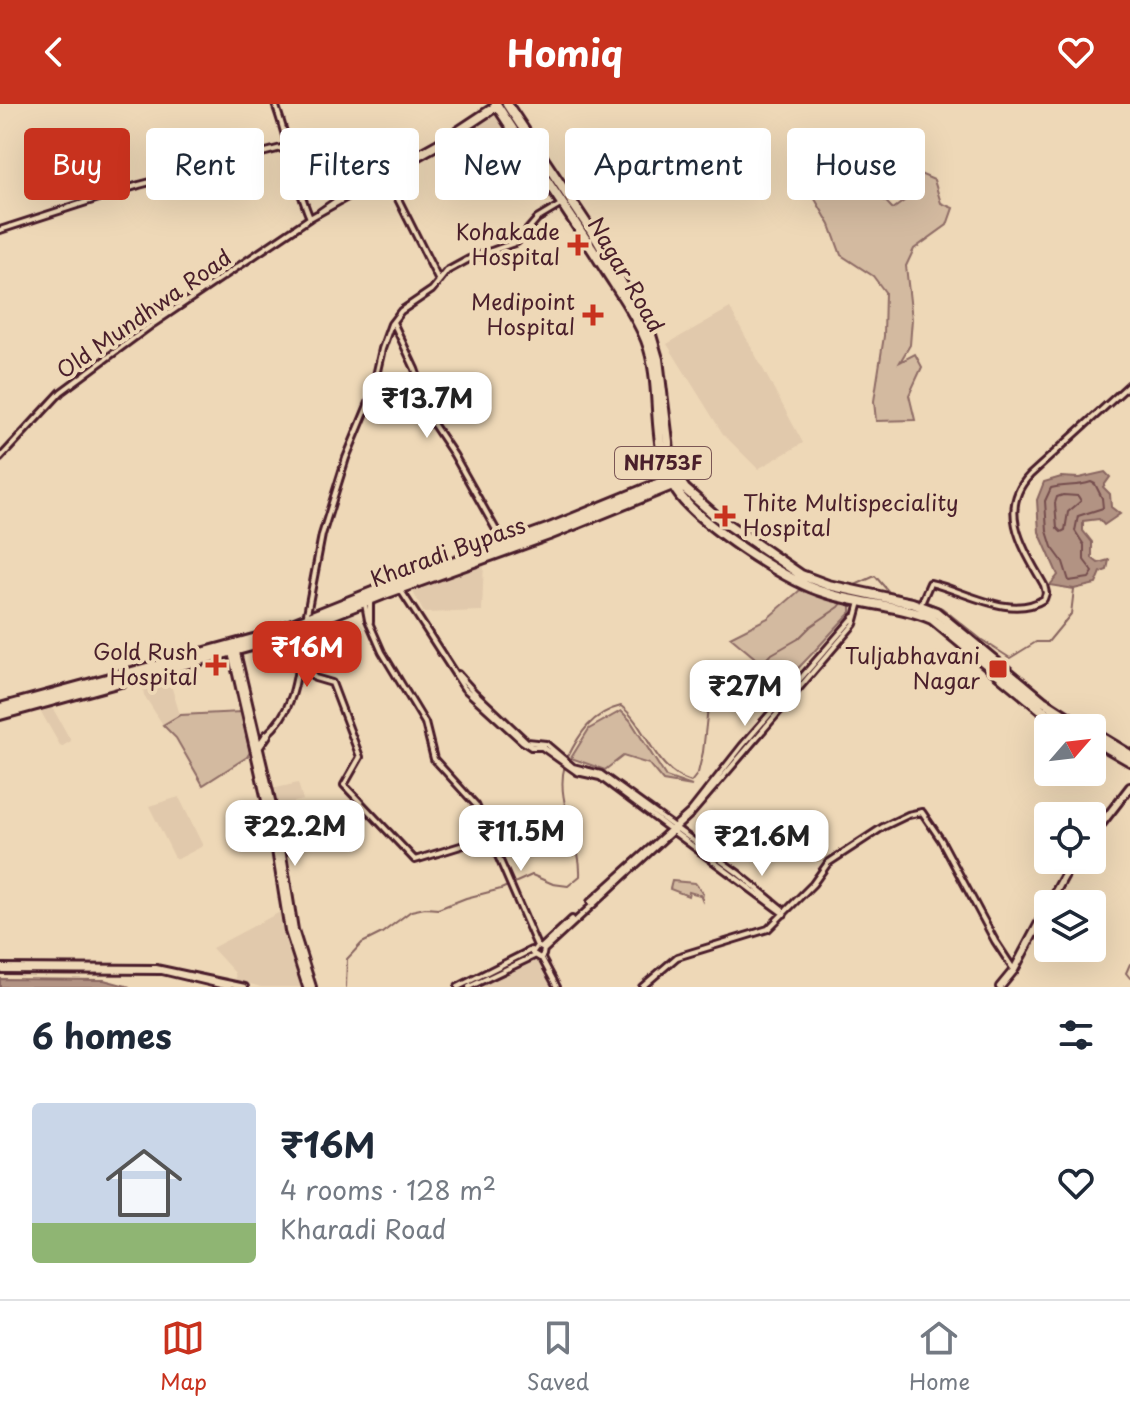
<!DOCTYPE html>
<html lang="en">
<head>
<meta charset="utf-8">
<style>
	body { margin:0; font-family:"Playpen Sans",sans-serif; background:#f6f6f7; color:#1f2937; height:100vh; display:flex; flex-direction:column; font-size:30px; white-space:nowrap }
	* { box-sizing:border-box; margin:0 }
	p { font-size:26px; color:#747a83 }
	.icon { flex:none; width:44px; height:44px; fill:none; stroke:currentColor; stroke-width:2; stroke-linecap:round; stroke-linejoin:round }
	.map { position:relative; height:883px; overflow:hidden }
	.sheet { display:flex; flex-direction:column; background:#fff; flex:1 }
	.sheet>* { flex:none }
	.top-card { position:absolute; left:24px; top:24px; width:1082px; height:72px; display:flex; gap:16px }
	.needle { width:52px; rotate:62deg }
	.controls { position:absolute; left:1034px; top:610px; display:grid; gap:16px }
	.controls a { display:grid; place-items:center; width:72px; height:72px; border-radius:8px; background:#fff; box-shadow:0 8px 32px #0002; font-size:40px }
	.price { position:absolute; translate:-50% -68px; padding:0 18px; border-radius:16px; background:#fff; color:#222; font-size:26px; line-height:52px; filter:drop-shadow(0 2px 4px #0008) }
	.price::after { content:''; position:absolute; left:50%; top:48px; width:24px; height:18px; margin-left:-12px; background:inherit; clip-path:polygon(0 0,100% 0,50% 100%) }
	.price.active { background:#c8321e; color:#fff }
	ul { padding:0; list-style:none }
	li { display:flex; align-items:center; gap:24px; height:200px; padding:0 32px }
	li+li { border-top:2px solid #e0e1e3 }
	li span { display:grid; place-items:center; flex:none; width:224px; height:160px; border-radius:8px; color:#555 }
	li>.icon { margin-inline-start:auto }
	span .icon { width:96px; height:96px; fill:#fffc; stroke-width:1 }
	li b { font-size:34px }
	h2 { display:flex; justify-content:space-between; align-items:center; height:96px; padding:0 32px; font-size:34px }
	.pill { padding:0 28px; border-radius:8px; background:#fff; box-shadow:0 8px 32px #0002; font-size:28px; line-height:72px }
	.pill.active { background:#c8321e; color:#fff }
	header { display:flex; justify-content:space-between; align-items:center; height:104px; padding:0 32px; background:#c8321e; color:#fff; font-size:36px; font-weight:700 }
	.tabs { display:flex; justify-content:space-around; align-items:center; height:112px; border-top:2px solid #e0e1e3; background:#fff; font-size:22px; color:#747a83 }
	.tabs a { display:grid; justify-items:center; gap:4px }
	.tabs .active { color:#c8321e }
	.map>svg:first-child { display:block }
	.built { fill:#e1c9ac }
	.green { fill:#d3baa0; stroke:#8e6c66; stroke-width:2 }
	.water { fill:#b29383; stroke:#886560; stroke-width:2 }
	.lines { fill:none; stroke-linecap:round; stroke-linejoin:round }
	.shore { stroke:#744d4e; stroke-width:2 }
	.stream { stroke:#886560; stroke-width:2 }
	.minor-casing { stroke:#4a1f2b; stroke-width:10 }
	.major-casing { stroke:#4a1f2b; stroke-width:12 }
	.highway-casing { stroke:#4a1f2b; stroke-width:14 }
	.minor { stroke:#eed8b7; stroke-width:4 }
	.major { stroke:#eed8b7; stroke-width:6 }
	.highway { stroke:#eed8b7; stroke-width:8 }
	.poi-dot { fill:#c8321e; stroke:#eed8b7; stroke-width:3 }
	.labels { text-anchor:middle; stroke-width:8; stroke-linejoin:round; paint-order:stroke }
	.shield { fill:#eed8b7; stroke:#7b5655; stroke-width:2 }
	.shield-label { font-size:20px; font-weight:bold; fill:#4a1f2b }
	.poi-label { font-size:22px; fill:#4a1f2b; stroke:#eed8b7; text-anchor:end }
	.street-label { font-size:22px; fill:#4a1f2b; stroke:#eed8b7 }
</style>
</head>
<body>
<header><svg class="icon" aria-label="back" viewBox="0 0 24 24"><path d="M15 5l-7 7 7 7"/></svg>Homiq<svg class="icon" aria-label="heart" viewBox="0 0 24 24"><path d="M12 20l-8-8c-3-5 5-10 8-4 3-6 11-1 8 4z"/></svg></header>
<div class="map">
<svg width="1130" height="883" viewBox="0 0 1130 883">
	<rect width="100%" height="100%" fill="#eed8b7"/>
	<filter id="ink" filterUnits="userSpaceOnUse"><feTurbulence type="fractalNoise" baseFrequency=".0125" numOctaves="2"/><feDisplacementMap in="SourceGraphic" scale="16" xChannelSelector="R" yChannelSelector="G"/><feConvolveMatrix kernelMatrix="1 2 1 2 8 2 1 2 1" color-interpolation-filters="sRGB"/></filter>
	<g filter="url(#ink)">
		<!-- built -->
		<path class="built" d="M495,9L509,31L499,37L496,33L485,41L473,23Z
			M730,204L803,339L758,365L723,330L667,240Z
			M484,457L482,507L424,509L412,486Z
			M168,571L180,611L163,621L144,591L142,577Z
			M52,603L71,637L61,643L41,608Z
			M298,679L303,696L277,702L272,685Z
			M179,693L203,742L176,756L149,702Z
			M280,808L281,815L284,814L291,848L302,876L300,883H261L236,876L235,869L212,844Z
			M532,856L541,859L552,883H476Z"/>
		<!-- green -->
		<path class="green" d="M812,52C843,65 871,80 893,105L904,97L902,77L918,69L934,76L941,99L953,104L947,121L914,145L906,162L912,215L910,241L900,258L915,250L922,263L909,291L915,316L876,317L874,297L884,232L885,188L873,172L841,151L830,121L804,76Z
			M800,486L851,501V508C828,531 808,556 784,578L730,533L768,514Z
			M621,607L630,616L666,673L692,682L663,677L649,660L623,652L605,666L571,654L589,625Z
			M241,608L250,648L247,653L203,681L176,634L163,621L180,611Z
			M672,777L695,779L703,789L702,796L700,791L689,788L688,792L670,785Z"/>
		<!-- water -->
		<path class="water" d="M1105,368L1110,373L1103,383L1110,390L1111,403L1120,410L1104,421L1099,415L1083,417V427L1092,438V454L1098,459L1109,456L1107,466L1101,468L1096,480L1074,485L1050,481L1058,471L1039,428L1037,396L1044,378L1061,373L1079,374Z
			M0,875L104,876L130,883H0Z"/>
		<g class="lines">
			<!-- shore -->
			<path class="shore" d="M1091,378L1095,380L1102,394L1103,404L1078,412L1075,427L1084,441V456L1093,468L1089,474L1069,477L1063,458L1052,443L1047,427L1045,397L1051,384C1065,380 1077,383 1091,378Z
				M1063,391L1078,392L1081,397L1068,408L1065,426L1061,428L1057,424L1055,399L1057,393Z"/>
			<!-- stream -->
			<path class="stream" d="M853,482L875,472L889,488L920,495
				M926,498L942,504L982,536L1010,554L1036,538H1048L1071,510L1074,485
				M567,655C579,630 592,609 621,602C648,623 653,666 691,678L698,669L703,648L708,603L721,586L760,562L770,551L798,535L811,522L839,503L843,498
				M1130,860L1126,869L1130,874
				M346,883L347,855L362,839L382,829L411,807L425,804L438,805L466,794L501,785L532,771L553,780L568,782L580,772C582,736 554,697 565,661"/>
			<defs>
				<path id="minor" d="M275,0C289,37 294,77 310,114
					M385,69L439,177
					M320,108L353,85L445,34L495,1
					M0,126L139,81L289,42
					M393,218L415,265L434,321L454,351L504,440
					M0,354L61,288L153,220L310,114L442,40L498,3
					M400,485L464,584L522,637L531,643H542L577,668L600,673L784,810
					M370,495V518
					M365,500L368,516L382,548L425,619L434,655L476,701L537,842L544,845L543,851L540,854L532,849L537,842
					M920,502L930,479C963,486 1011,517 1044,495L1046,489L1044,481C1025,447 996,406 1030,371L1130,280
					M306,515L322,431L346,354L371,294L382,245L391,220L401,207L432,186L447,167L469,155L517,138L537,115L562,100
					M299,555L315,574L332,579L360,653L344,681L415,756L490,733
					M458,570L475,589L527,638L546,640L573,663L601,670L738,769L782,805
					M265,632C299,603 297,565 304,524
					M590,798L690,708L742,642L854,513
					M542,843L572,815
					M544,846L692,709L854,520L860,498
					M541,853L557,883
					M0,863L156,864L245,883
					M0,866L162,867L229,883
					M458,883L531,846
					M469,883L534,852
					M642,883L677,853L768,825L813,780L828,759L883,723L908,711L922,708L941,736L995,837L1014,866"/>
				<path id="major" d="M231,544L273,727L289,827L307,883
					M235,544L278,726L294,826L312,883
					M258,644L267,631
					M1092,732L1130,683
					M1049,800L1073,756
					M1000,883L1014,866L1048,802"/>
				<path id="highway" d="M496,0C532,56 571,111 606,167C620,189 636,211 646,236C667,290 643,357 689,402C718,431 788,478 826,489C861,500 899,501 932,515L1043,607L1074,624
					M507,0L598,137L651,231L658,255L670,354L676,372L685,385L717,413L801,471L828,481L912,499L936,508L1043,597L1085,624
					M0,604L257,534L380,485L547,425L672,374
					M0,611L259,540L382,491L549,431L675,380
					M1092,628L1130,651
					M1092,635L1130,657"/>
			</defs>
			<!-- minor casing -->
			<use href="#minor" class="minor-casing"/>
			<!-- major casing -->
			<use href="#major" class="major-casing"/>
			<!-- highway casing -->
			<use href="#highway" class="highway-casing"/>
			<!-- minor -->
			<use href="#minor" class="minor"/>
			<!-- major -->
			<use href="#major" class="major"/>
			<!-- highway -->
			<use href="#highway" class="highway"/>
		</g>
	</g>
	<!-- markers -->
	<g class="poi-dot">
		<path d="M574 129h8v8h8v8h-8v8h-8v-8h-8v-8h8z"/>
		<path d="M589 199h8v8h8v8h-8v8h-8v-8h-8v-8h8z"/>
		<path d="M721 400h8v8h8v8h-8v8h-8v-8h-8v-8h8z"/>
		<path d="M212 549h8v8h8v8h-8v8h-8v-8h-8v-8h8z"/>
		<rect x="988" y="555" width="20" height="20" rx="4"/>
	</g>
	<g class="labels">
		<!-- shield labels -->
		<rect class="shield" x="615" y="343" width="96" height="32" rx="6"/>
		<g class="shield-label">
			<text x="663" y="366">NH753F</text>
		</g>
		<!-- poi labels -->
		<g class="poi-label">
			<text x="560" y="136">Kohakade<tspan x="560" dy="25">Hospital</tspan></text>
			<text x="575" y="206">Medipoint<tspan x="575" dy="25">Hospital</tspan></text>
			<text x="743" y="407" text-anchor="start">Thite Multispeciality<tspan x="743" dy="25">Hospital</tspan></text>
			<text x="198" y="556">Gold Rush<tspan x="198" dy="25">Hospital</tspan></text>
			<text x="980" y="560">Tuljabhavani<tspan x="980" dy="25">Nagar</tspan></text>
		</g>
		<!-- street labels -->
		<g class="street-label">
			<text transform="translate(626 171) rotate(60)" y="8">Nagar Road</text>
			<text transform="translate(144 210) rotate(-35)" y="8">Old Mundhwa Road</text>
			<text transform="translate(448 448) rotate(-20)" y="8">Kharadi Bypass</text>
		</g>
	</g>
</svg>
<div class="controls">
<a><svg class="needle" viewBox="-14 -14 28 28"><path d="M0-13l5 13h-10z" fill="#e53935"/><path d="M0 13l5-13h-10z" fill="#747a83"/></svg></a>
<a><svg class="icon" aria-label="locate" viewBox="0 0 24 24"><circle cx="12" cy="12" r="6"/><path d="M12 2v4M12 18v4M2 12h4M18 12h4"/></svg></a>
<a><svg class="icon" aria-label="layers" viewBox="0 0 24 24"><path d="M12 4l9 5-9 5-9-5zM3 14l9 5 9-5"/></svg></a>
</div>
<b class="price" style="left:427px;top:336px">₹13.7M</b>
<b class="price active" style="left:307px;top:585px">₹16M</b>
<b class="price" style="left:745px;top:624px">₹27M</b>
<b class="price" style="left:295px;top:764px">₹22.2M</b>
<b class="price" style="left:521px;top:769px">₹11.5M</b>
<b class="price" style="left:762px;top:774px">₹21.6M</b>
<div class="top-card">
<a class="pill active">Buy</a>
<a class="pill">Rent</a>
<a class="pill">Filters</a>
<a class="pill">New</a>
<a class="pill">Apartment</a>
<a class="pill">House</a>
</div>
</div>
<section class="sheet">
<h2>6 homes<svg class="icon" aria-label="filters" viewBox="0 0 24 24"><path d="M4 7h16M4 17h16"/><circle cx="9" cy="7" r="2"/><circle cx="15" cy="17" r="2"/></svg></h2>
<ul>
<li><span style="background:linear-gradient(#c9d6e8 75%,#8fb573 0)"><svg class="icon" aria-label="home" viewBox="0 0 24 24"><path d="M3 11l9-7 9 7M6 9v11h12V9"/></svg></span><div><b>₹16M</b><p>4 rooms · 128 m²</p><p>Kharadi Road</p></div><svg class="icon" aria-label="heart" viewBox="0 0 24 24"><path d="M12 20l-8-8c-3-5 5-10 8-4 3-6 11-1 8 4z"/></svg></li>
</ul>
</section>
<nav class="tabs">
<a class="active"><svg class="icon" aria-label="map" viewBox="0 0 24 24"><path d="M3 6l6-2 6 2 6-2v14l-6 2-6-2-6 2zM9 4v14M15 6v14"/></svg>Map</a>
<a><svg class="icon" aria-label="saved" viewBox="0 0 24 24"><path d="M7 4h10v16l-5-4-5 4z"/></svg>Saved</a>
<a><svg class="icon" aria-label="home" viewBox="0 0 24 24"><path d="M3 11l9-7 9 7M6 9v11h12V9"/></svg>Home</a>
</nav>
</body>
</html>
